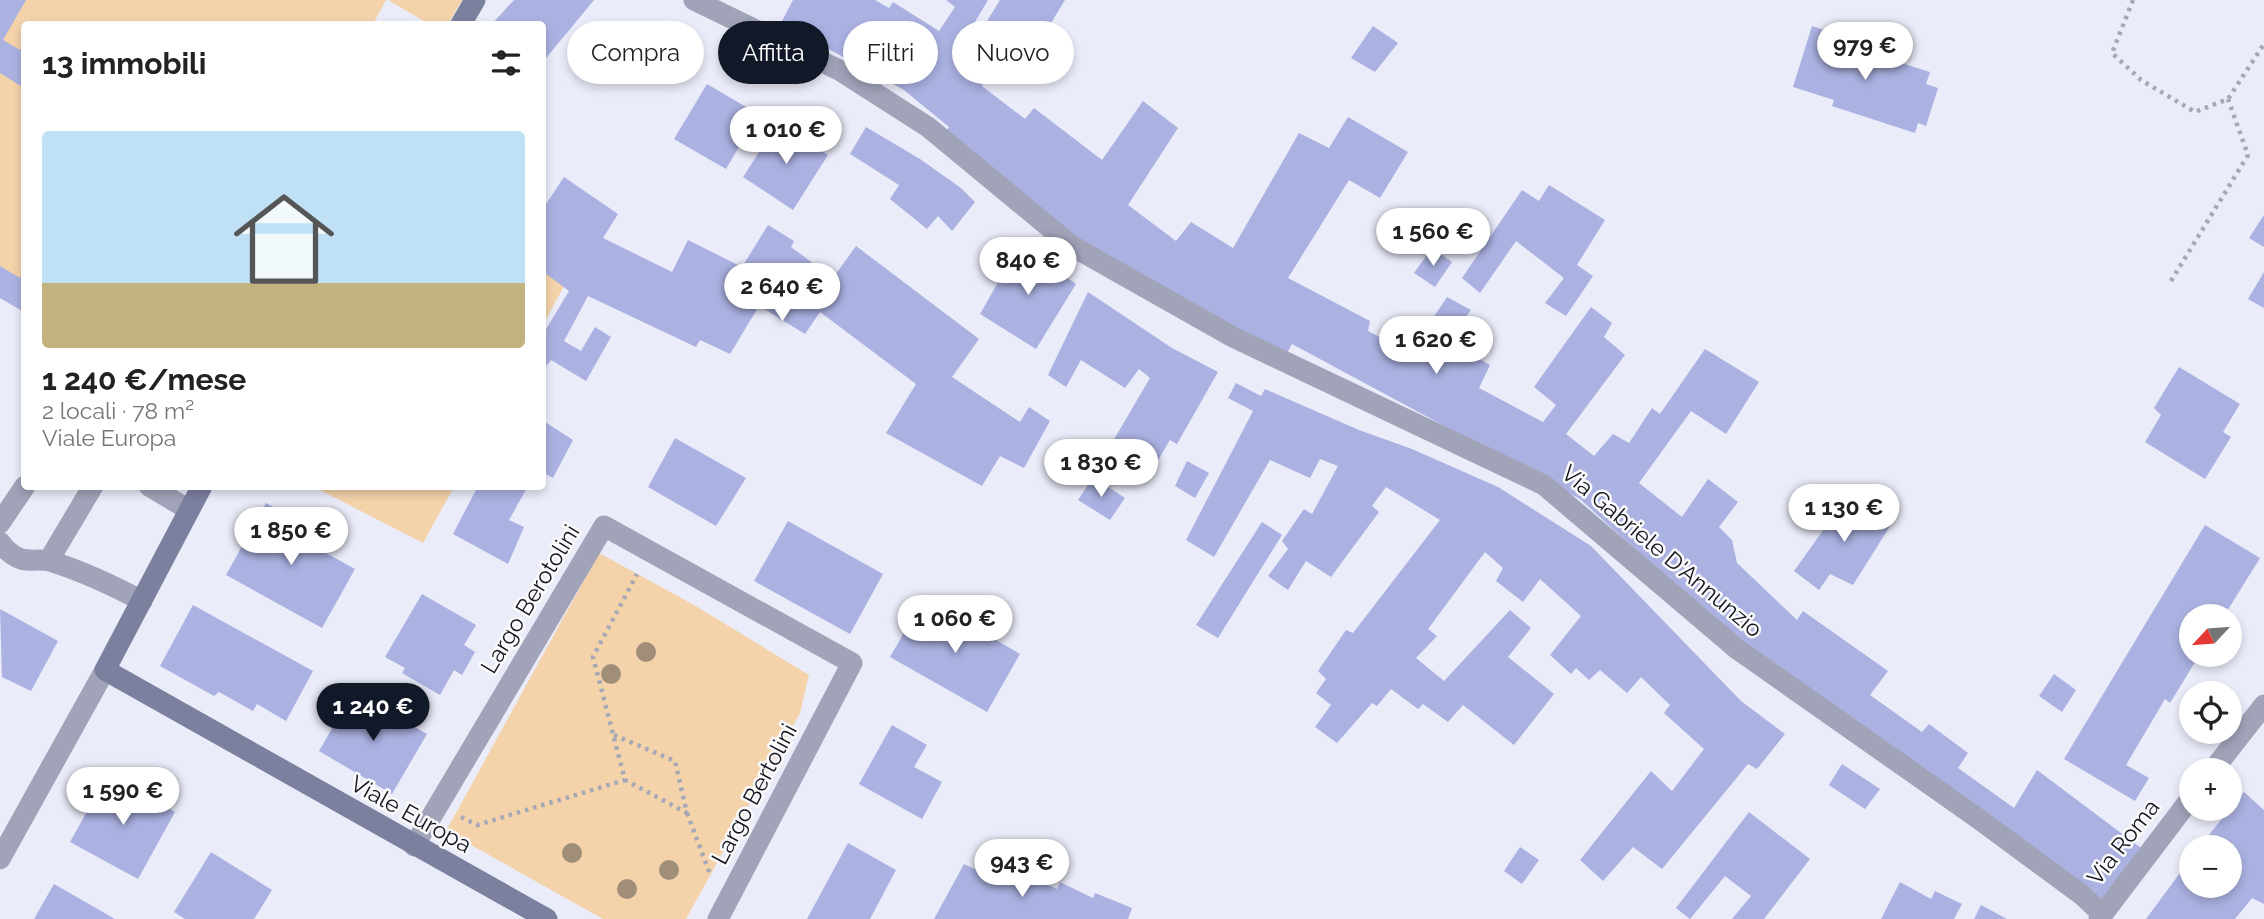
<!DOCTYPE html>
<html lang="it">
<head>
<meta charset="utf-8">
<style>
	body { margin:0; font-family:Raleway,sans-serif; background:#f2f2f2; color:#222; height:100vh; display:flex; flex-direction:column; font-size:26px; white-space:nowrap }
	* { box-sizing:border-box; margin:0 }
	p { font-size:23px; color:#767676 }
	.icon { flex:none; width:38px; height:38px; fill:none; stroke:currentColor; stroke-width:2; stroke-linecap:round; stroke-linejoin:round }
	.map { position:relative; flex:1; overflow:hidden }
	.sheet { position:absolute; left:21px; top:21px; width:525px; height:469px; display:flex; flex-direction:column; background:#fff; border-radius:7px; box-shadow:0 4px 10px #0003 }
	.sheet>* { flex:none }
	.top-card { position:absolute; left:567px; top:21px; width:665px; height:63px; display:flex; gap:14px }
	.needle { width:46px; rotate:244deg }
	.tools { position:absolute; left:2179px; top:604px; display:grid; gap:14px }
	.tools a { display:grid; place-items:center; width:63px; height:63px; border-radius:50%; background:#fff; box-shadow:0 4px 10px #0003; font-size:35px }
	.price { position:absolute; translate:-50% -60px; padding:0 16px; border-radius:24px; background:#fff; color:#222; font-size:23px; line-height:46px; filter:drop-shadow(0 2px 4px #0008) }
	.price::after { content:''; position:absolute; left:50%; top:42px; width:21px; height:16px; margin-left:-10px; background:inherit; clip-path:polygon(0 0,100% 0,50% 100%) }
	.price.on { background:#111827; color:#fff }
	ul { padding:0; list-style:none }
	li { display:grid; align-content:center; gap:14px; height:371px; padding:0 21px }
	li span { display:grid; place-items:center; height:217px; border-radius:7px; color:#555 }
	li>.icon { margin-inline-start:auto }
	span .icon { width:126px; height:126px; fill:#fffc; stroke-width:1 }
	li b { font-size:30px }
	h2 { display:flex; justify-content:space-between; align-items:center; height:84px; padding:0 21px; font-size:30px }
	.tag { padding:0 24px; border-radius:32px; background:#fff; box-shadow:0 4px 10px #0003; font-size:24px; line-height:63px }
	.tag.on { background:#111827; color:#fff }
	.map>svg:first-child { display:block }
	.green { fill:#f4d3aa }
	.building { fill:#abb1e1 }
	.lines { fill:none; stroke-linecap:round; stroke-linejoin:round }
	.path { stroke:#a6a8b5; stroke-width:4.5; stroke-dasharray:3.5 5; stroke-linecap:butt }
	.minor { stroke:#a1a4b9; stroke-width:21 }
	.secondary { stroke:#7c809f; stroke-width:21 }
	.tree { fill:#a08e78 }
	.labels { text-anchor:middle; stroke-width:5; stroke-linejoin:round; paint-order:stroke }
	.street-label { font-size:23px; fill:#131520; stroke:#fafafa }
</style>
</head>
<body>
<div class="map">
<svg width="2264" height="919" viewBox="0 0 2264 919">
	<rect width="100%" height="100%" fill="#eaecfa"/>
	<!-- green -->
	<path class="green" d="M0,0H386L373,24H24V312L0,298Z
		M388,0H462L448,24H429Z
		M543,258L570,275L543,325Z
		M314,487H454L423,543Z
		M599,553L694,605L809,675L800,713L686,919H603L446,831Z"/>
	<!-- building -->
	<path class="building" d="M0,0H26L3,40L20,50L24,43V88L0,73Z
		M514,0H594L542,63V24H492Z
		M793,0H875L889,8L893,2L939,31L955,7L946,0H988L956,54L987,74L982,86L1025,119L1034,108L1102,160L1143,101L1178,128L1128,205L1176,241L1191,222L1233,248L1299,133L1329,148L1348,117L1408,152L1380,198L1349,180L1288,278L1370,321L1368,331L1410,353L1447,297L1471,310L1462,322L1479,330L1466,351L1490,365L1479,388L1543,422L1556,405L1534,387L1591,307L1612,323L1604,337L1625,355L1566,434L1594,456L1613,434L1629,443L1652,408L1660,414L1705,349L1759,382L1726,434L1691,411L1639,483L1682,517L1708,479L1738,502L1719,527L1732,540L1737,563L1797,620L1803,611L1888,671L1870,695L1922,732L1929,724L1968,753L1958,768L2014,808L2037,770L2141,848L2103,900L1847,724L1687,597L1580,499L1292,344L1286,355L1076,238L944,134L949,127L904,90L781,23Z
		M1000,0H1065L1018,77L980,53L993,31L984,26Z
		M1373,26L1398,43L1375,72L1351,58Z
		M1812,26L1856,41V49L1930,72L1926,84L1938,88L1926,126L1918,123L1915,133L1832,106L1834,100L1793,87Z
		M707,84L758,114L726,169L674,139Z
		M778,123L828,155L793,210L743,177Z
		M866,127L920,159L961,188L975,202L952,231L938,216L927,229L890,199L899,185L850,154Z
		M564,177L618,214L603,238L672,272L688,240L742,267L768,225L794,241L791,247L833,278L856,246L979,339L952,377L1020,422L1029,407L1050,421L1024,468L1000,456L982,486L886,433L916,384L820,312L805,334L759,306L730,354L700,340L696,347L588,296L564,341L581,351L595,327L611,337L586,381L551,360L542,371V336L569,291L542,271V210Z
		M1549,185L1605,220L1577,265L1593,276L1566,316L1545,303L1564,278L1516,241L1480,293L1462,278L1522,190L1539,201Z
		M2264,215V247L2249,238Z
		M1020,244L1076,284L1036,349L980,314Z
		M1432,248L1452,262L1435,287L1414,273Z
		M0,266L20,278L24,270V312L0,298Z
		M2264,272V308L2248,299Z
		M1088,292L1172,348L1218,372L1177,444L1170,440L1145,482L1106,453L1150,378L1139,369L1125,388L1081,360L1066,387L1048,375Z
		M2179,367L2240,404L2223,432L2231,437L2205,479L2145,442L2161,415L2154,408Z
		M1236,383L1261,396L1265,389L1359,430L1412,449L1498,487L1591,546L1741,701L1785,734L1757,769L1748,764L1662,869L1633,847L1603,881L1580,860L1651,771L1672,791L1704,749L1664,713L1670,705L1641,677L1627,693L1600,670L1589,680L1576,668L1571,674L1550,655L1581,616L1540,579L1523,602L1496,581L1503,568L1485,552L1428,629L1437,636L1416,658L1444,681L1510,610L1531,628L1508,657L1554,694L1514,745L1463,705L1448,722L1423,704L1418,709L1391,689L1377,706L1372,703L1337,743L1315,727L1331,705L1316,693L1326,679L1318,671L1346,630L1353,633L1440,520L1386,487L1372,506L1379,512L1331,577L1306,561L1288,590L1268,576L1288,549L1282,541L1304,509L1312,514L1338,466L1320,459L1310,478L1270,460L1214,557L1186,540L1253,411L1228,398Z
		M542,420L573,440L553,478L542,472Z
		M675,438L746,478L716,526L648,487Z
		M1187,461L1209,473L1195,498L1175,486Z
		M1093,477L1125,498L1110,520L1078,500Z
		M478,486H528L509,520L524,527L508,564L453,534Z
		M1849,494L1892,523L1853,585L1830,574L1819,590L1794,571Z
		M266,503L324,535L317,548L355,569L322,628L226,575Z
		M788,521L883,574L850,634L754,581Z
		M1262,522L1282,535L1218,638L1196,625Z
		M2205,525L2260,558L2224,616H2191V654H2200L2170,703L2165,699L2126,765L2149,778L2135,801L2064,759Z
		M422,594L476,625L464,645L475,652L462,675L454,670L440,695L402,673L405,668L385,657Z
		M924,598L1020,654L987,712L890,657Z
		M193,605L313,671L286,721L257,704L253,711L219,692L214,696L160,666Z
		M0,609L58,641L31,691L2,677Z
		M2054,674L2076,690L2062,712L2039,696Z
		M353,692L427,734L392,794L319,751Z
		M892,725L927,745L914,767L942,782L922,819L859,784Z
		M1842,764L1880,789L1865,809L1829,785Z
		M108,774L175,812L138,879L70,842Z
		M2244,792L2264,810V904L2252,898L2235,919H2146L2191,858V886H2230V847H2199Z
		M1749,812L1810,859L1764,919H1732L1751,896L1725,876L1690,919L1676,908Z
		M848,843L896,870L870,919H807Z
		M1520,847L1539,860L1522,884L1504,871Z
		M211,852L272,890L254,919H185L174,912Z
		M990,862L1015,878L1019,872L1057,889L1060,882L1093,898L1095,893L1132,908L1128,919H934L964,864L985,874Z
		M1900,882L1931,899L1935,891L1962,904L1954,919H1881Z
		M54,884L115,919H34Z
		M1981,905L2007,919H1974Z"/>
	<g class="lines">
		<!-- path -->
		<path class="path" d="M2133,0L2112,53L2141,80L2195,112L2228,99L2264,44
			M2171,281L2248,155L2228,99
			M614,735L675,761L687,813L625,780
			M687,813L710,874
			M461,817L477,825L625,780L593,657L637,574"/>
		<!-- minor -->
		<path class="minor" d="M694,0L839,70L928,127L1072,246L1233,337L1544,485L1737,649L1976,817L2082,895L2101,913
			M149,486L189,510
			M0,523L25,486
			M0,542C5,549 13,556 21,559C32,562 43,558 53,562C84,572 114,586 142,601
			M49,560L93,486
			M2213,770L2264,705
			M414,846L604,526L852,663L718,919
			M0,859L105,670
			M2099,919L2191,798"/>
		<!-- secondary -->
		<path class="secondary" d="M461,24L475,0
			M202,486L105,670L547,919"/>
	</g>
	<!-- trees -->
	<g class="tree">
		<circle cx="646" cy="652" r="10"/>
		<circle cx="611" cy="674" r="10"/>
		<circle cx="572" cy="853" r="10"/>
		<circle cx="669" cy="870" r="10"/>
		<circle cx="627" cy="889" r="10"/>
	</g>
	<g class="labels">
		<!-- street labels -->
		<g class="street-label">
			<text transform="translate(1662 551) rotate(40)" y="8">Via Gabriele D'Annunzio</text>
			<text transform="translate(530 599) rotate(-59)" y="8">Largo Berotolini</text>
			<text transform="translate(754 794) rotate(-62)" y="8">Largo Bertolini</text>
			<text transform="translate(411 814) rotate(29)" y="8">Viale Europa</text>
			<text transform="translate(2123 842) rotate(-52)" y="8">Via Roma</text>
		</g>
	</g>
</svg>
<div class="tools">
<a><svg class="needle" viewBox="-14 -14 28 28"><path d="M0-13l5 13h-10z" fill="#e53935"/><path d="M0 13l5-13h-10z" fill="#767676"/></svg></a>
<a><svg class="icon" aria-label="locate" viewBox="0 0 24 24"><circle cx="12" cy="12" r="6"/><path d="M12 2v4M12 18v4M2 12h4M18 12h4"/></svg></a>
<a>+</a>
<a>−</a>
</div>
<b class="price" style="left:1865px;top:82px">979 €</b>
<b class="price" style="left:786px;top:166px">1 010 €</b>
<b class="price" style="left:1433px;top:268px">1 560 €</b>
<b class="price" style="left:1028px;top:297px">840 €</b>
<b class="price" style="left:782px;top:323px">2 640 €</b>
<b class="price" style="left:1436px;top:376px">1 620 €</b>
<b class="price" style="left:1101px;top:499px">1 830 €</b>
<b class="price" style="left:1844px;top:544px">1 130 €</b>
<b class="price" style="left:291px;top:567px">1 850 €</b>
<b class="price" style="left:955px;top:655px">1 060 €</b>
<b class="price on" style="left:373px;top:743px">1 240 €</b>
<b class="price" style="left:123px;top:827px">1 590 €</b>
<b class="price" style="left:1022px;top:899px">943 €</b>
<div class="top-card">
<a class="tag">Compra</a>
<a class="tag on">Affitta</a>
<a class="tag">Filtri</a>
<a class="tag">Nuovo</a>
</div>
<section class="sheet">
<h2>13 immobili<svg class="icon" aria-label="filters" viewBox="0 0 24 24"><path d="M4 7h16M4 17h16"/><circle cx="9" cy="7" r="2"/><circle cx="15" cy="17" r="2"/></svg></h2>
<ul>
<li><span style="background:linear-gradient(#bfe0f5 70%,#c2b280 0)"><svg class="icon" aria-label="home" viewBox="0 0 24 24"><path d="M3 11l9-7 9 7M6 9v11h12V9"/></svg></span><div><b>1 240 €/mese</b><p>2 locali · 78 m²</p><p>Viale Europa</p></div></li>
</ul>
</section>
</div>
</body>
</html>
